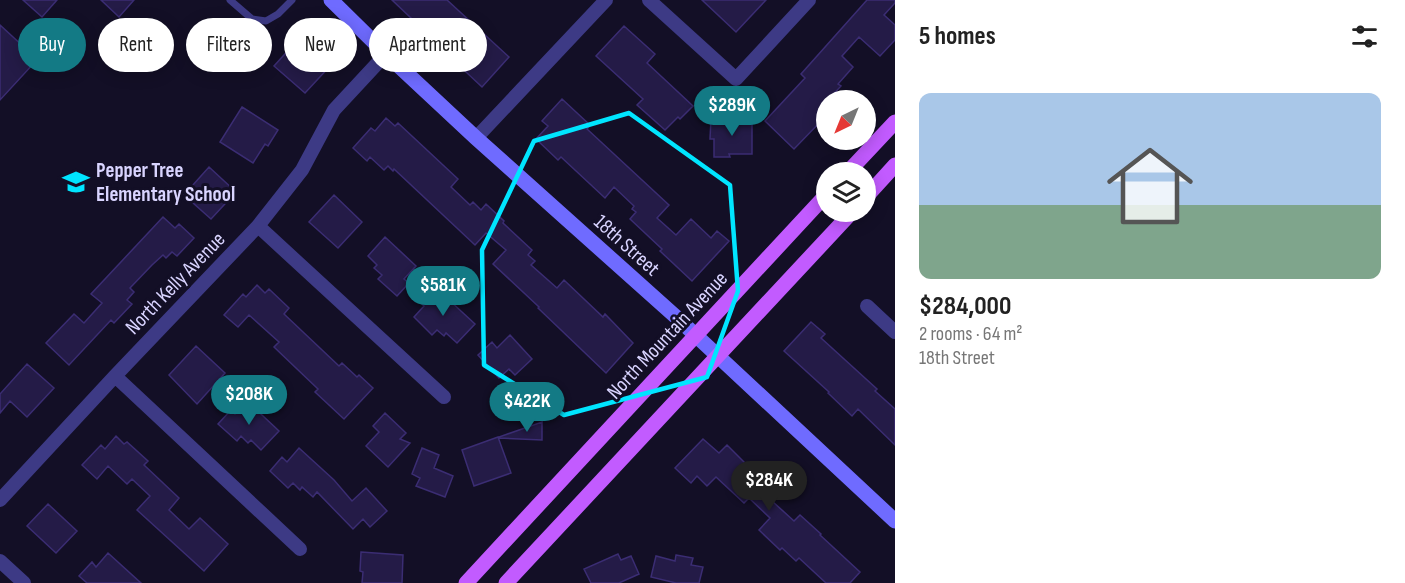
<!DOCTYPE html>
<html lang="en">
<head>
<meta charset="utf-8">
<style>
	body { margin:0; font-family:"Sofia Sans Condensed",sans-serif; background:#f2f2f2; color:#222; height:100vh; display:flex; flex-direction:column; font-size:22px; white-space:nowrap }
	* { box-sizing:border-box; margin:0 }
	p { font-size:20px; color:#767676 }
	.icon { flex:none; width:33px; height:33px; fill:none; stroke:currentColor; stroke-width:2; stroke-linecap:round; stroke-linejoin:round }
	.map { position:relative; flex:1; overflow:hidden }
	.details { display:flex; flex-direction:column; background:#fff; width:510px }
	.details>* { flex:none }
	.hud { position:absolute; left:18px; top:18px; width:570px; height:54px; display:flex; gap:12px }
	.needle { width:39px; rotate:223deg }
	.tools { position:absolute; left:816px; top:90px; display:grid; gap:12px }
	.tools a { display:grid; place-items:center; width:60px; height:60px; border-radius:50%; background:#fff; box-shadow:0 3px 15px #0003; font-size:30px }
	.price { position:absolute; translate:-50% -51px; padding:0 14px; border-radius:21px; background:#137a85; color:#fff; font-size:20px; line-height:39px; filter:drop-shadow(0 2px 3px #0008) }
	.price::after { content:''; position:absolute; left:50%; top:36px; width:18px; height:14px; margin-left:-9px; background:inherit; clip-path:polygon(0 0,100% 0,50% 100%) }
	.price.current { background:#222; color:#fff }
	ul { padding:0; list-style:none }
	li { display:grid; align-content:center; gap:12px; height:318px; padding:0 24px }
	li span { display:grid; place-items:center; height:186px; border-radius:12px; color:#555 }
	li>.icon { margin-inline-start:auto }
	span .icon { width:108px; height:108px; fill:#fffc; stroke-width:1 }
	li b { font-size:26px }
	h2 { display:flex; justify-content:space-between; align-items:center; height:72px; padding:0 24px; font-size:26px }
	.pill { padding:0 21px; border-radius:27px; background:#fff; box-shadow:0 3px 15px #0003; font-size:21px; line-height:54px }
	.pill.current { background:#137a85; color:#fff }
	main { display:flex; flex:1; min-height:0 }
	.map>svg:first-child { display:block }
	.building { fill:#241b47; stroke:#3b2d73; stroke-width:1.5 }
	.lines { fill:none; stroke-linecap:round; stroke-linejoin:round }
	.service { stroke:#3d3a85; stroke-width:7 }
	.minor { stroke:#3d3a85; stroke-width:14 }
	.secondary { stroke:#6f6bff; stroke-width:15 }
	.primary { stroke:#c25bff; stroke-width:15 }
	.marked { fill:none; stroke:#00e5ff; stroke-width:4.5; stroke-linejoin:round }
	.labels { text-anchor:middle; stroke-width:6; stroke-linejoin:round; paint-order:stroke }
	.poi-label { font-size:21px; font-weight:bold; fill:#d9d4ff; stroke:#130f26; text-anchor:start }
	.street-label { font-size:21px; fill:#d9d4ff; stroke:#130f26 }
</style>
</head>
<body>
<main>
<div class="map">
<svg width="895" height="583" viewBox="0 0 895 583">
	<rect width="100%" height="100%" fill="#130f26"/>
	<!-- building -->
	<path class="building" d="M23,0H57L42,17Z
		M101,0H134L119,17Z
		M392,0H447L509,57L482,87L450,57L451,56Z
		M702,0H766L736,32Z
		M867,0H895V3L884,15L895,25V40L880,56L859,37L842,56L853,67L838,84L841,86L828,100H826V102L818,112L824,118L794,149L765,121L805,78L801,74Z
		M51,20L70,37L40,69L34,63L0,100V25L25,48Z
		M624,26L655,54L647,63L693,106L680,119L678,117L665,130L637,105L643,99L596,56Z
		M303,34L316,47L314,49L331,65L305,93L274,66Z
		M562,99L590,125L587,129L669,205L657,218L676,235L691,219L711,238L717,231L729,241L692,281L660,251L662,249L630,219L636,212L632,209L634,206L614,187L605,198L561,157L558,160L536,139L548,126L542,121Z
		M242,107L278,130L268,146L265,144L253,163L220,142Z
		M386,118L395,126L398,123L458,179L451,187L470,205L473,202L481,210L486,204L504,221L503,223L532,250L528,255L535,261L531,265L557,288L564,280L603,317L605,314L633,343L606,373L538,308L539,307L493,264L506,250L486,233L475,245L394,169L393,171L388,166L384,170L370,157L367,161L353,148L371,128L375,131Z
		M711,119L752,120V154H729L730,157H714V139H710Z
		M209,167L236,192L211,219L184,195Z
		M334,195L362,222L338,248L309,222Z
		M163,217L175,228L179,224L194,238L177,256L172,252L166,258L163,255L152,265L130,288L134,292L127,300L132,304L114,323L111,320L69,365L46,343L74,314L84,323L102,303L91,294Z
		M385,237L416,266L404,279L409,283L397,296L378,279L382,275L374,268L377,265L368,256Z
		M257,285L265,293L269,289L289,308L284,314L339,366L342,363L357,377L359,375L373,388L344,419L315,392L318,389L274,347L279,342L249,315L238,327L224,315L243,294L246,297Z
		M435,287L475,324L457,343L446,333L444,336L437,330L432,335L414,317L424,306L421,303Z
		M811,322L825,334L821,338L877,389L875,391L895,409V445L858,409L852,416L828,393L829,392L784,351Z
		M510,335L532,359L515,375L509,369L499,378L478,355L492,342L497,348Z
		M196,346L225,373L197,404L169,375Z
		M27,364L54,388L27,417L10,401L0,413V394Z
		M501,398L543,400V419L500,417Z
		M247,401L279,431L261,450L251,440L248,443L241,436L237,441L218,424L231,410L235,414Z
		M385,413L406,433L400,439L410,443L388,467L366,446L379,432L373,426Z
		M542,422V440L499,438V437Z
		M116,436L124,444L127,442L148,461L144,465L179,498L169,510L189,529L200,518L228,544L204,571L137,510L150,496L132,479L127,484L108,466L97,479L82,465L101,445L105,449Z
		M498,437L511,473L474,486L462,450Z
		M703,439L719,453L727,445L755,473L753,475L777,496L772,501L794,521L800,515L821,534L820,535L860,572L850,583H826L799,558L796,561L782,548L780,550L759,530L770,518L749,498L744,503L716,477L707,486L697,476L691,483L675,468Z
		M299,448L334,480L352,501L366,488L387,511L370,527L363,519L353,529L317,492L313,497L302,487L300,490L293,483L288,488L270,471L282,457L287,462Z
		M422,448L439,455L434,468L453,476L445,497L416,486L420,478L412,474Z
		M48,504L77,531L56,553L27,526Z
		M361,552L403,555L402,583H362L363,572L360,571Z
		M108,553L141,583H87L79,576L92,562L96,567Z
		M618,554L621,560L631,556L639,574L619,583H591L584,569Z
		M676,555L693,558L691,565L703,567L699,583H676L651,577L656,556L675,561Z"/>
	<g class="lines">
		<!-- service -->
		<path class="service" d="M230,0L252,19L266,21L278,14L292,0"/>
		<!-- minor -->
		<path class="minor" d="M649,0L736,79L809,0
			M476,138L606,0
			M258,226L444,397
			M867,306L895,332
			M115,376L300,549
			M0,500L115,376L258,226L302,170L334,110L386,54
			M0,561L24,583"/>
		<!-- secondary -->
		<path class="secondary" d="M331,0L386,54L476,138L675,316L895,521"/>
		<!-- primary -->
		<path class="primary" d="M848,172L895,122
			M866,197L895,165
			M466,583L826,195
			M506,583L852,212"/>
	</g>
	<!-- marked area -->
	<path class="marked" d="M629,113L730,185L738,291L707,377L564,415L484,365L482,250L534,141Z"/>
	<!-- icons -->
	<defs>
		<symbol id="school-bare" viewBox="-9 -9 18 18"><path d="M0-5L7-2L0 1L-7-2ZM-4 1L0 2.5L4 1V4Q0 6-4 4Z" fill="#00e5ff" stroke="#130f26" stroke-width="2.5" paint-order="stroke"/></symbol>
	</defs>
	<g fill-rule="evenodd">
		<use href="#school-bare" x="57" y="163" width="38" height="38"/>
	</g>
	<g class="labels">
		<!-- poi labels -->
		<g class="poi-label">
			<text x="96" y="177">Pepper Tree<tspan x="96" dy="24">Elementary School</tspan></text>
		</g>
		<!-- street labels -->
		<g class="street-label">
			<text transform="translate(627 245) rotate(42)" y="7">18th Street</text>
			<text transform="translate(175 283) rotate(-46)" y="7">North Kelly Avenue</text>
			<text transform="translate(667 335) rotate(-47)" y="7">North Mountain Avenue</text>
		</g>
	</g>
</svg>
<div class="tools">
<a><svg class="needle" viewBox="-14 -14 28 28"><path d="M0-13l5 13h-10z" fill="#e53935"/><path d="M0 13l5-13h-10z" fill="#767676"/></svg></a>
<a><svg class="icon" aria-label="layers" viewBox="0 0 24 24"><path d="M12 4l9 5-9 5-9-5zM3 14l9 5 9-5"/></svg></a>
</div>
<b class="price" style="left:732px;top:137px">$289K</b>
<b class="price" style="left:443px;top:317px">$581K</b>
<b class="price" style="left:249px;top:426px">$208K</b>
<b class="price" style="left:527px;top:433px">$422K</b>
<b class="price current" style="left:769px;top:512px">$284K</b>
<div class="hud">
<a class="pill current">Buy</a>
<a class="pill">Rent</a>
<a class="pill">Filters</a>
<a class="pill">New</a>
<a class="pill">Apartment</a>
</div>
</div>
<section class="details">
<h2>5 homes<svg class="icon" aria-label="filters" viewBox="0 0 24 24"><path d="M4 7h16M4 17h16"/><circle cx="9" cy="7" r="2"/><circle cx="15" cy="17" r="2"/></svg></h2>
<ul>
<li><span style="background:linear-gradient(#a9c7e8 60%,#7fa58c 0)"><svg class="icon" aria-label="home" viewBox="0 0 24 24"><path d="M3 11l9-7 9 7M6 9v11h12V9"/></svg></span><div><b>$284,000</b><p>2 rooms · 64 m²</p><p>18th Street</p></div></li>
</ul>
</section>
</main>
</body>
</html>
